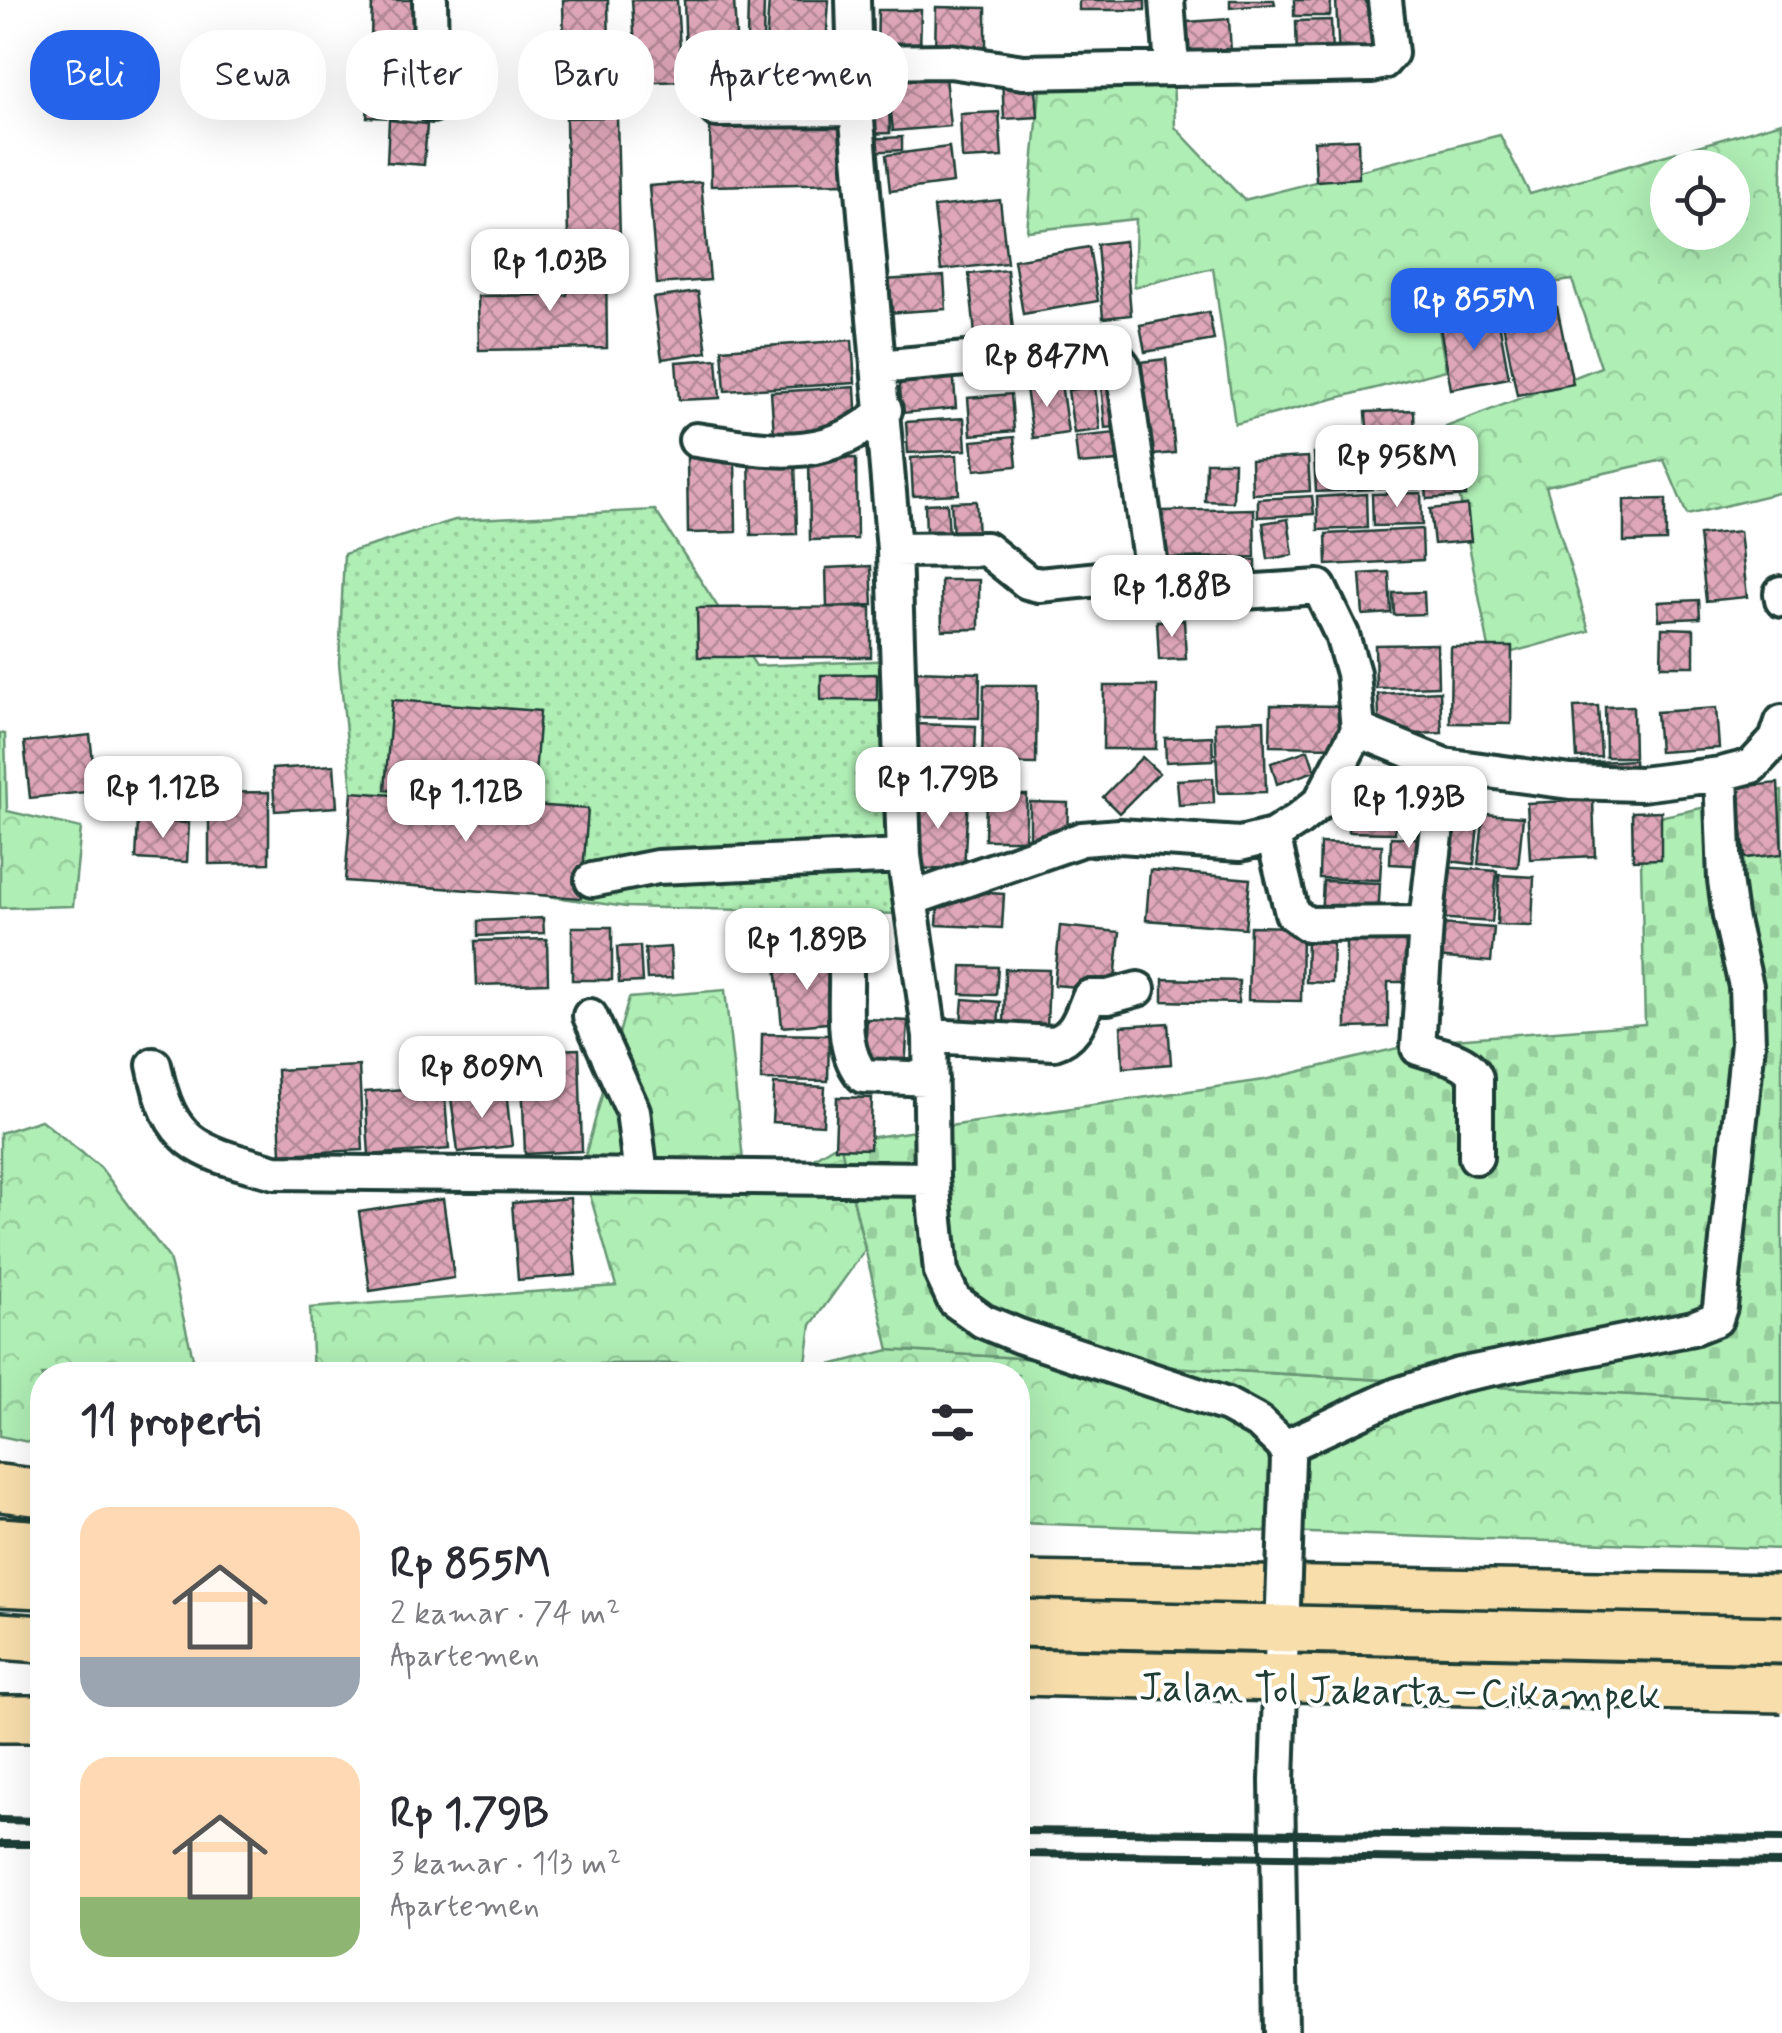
<!DOCTYPE html>
<html lang="id">
<head>
<meta charset="utf-8">
<style>
	body { margin:0; font-family:Mynerve,sans-serif; background:#f7f7f7; color:#2b2b33; height:100vh; display:flex; flex-direction:column; font-size:38px; white-space:nowrap }
	* { box-sizing:border-box; margin:0 }
	p { font-size:32px; color:#7c7c81 }
	.icon { flex:none; width:55px; height:55px; fill:none; stroke:currentColor; stroke-width:2; stroke-linecap:round; stroke-linejoin:round }
	.map { position:relative; flex:1; overflow:hidden }
	.side { position:absolute; left:30px; top:1362px; width:1000px; height:640px; display:flex; flex-direction:column; background:#fff; border-radius:40px; box-shadow:0 10px 40px #0002 }
	.side>* { flex:none }
	.banner { position:absolute; left:30px; top:30px; width:1000px; height:90px; display:flex; gap:20px }
	.buttons { position:absolute; left:1650px; top:150px; display:grid; gap:20px }
	.buttons a { display:grid; place-items:center; width:100px; height:100px; border-radius:50%; background:#fff; box-shadow:0 10px 40px #0002; font-size:50px }
	.price { position:absolute; translate:-50% -85px; padding:0 22px; border-radius:20px; background:#fff; color:#222; font-size:32px; line-height:65px; filter:drop-shadow(0 2px 5px #0008) }
	.price::after { content:''; position:absolute; left:50%; top:60px; width:30px; height:22px; margin-left:-15px; background:inherit; clip-path:polygon(0 0,100% 0,50% 100%) }
	.price.active { background:#2563eb; color:#fff }
	ul { padding:0; list-style:none }
	li { display:flex; align-items:center; gap:30px; height:250px; padding:0 50px }
	li span { display:grid; place-items:center; flex:none; width:280px; height:200px; border-radius:30px; color:#555 }
	li>.icon { margin-inline-start:auto }
	span .icon { width:120px; height:120px; fill:#fffc; stroke-width:1 }
	li b { font-size:42px }
	h2 { display:flex; justify-content:space-between; align-items:center; height:120px; padding:0 50px; font-size:42px }
	.tag { padding:0 35px; border-radius:40px; background:#fff; box-shadow:0 10px 40px #0002; font-size:35px; line-height:90px }
	.tag.active { background:#2563eb; color:#fff }
	.map>svg:first-child { display:block }
	.grass { fill:url(#grass-dots); stroke:#679674; stroke-width:2.5 }
	.forest { fill:url(#forest-crowns); stroke:#679674; stroke-width:2.5; fill-rule:evenodd }
	.cemetery { fill:url(#cemetery-stones); stroke:#679674; stroke-width:2.5 }
	.building { fill:url(#building-cross-hatch); stroke:#1f3d34; stroke-width:2.5 }
	.lines { fill:none; stroke-linecap:round; stroke-linejoin:round }
	.minor-casing { stroke:#1f3d34; stroke-width:40 }
	.highway-casing { stroke:#1f3d34; stroke-width:52 }
	.minor { stroke:#fff; stroke-width:32 }
	.highway { stroke:#f8deab; stroke-width:45 }
	.rail { stroke:#1f3d34; stroke-width:8 }
	.minor-bridge-casing { stroke:#1f3d34; stroke-width:40; stroke-linecap:butt }
	.highway-bridge-casing { stroke:#1f3d34; stroke-width:52; stroke-linecap:butt }
	.minor-bridge { stroke:#fff; stroke-width:32 }
	.highway-bridge { stroke:#f8deab; stroke-width:45 }
	.labels { text-anchor:middle; stroke-width:8; stroke-linejoin:round; paint-order:stroke }
	.street-label { font-size:40px; fill:#1f3d34; stroke:#fff }
</style>
</head>
<body>
<div class="map">
<svg width="1782" height="2033" viewBox="0 0 1782 2033">
	<defs>
		<pattern id="grass-dots" width="8" height="8" patternUnits="userSpaceOnUse" patternTransform="scale(2.5)"><rect width="8" height="8" fill="#afeeb5"/><path d="M2 2h.1M6 6h.1" fill="none" stroke="#96cd9c" stroke-width="1.8" stroke-linecap="round"/></pattern>
		<pattern id="forest-crowns" width="20" height="18" patternUnits="userSpaceOnUse" patternTransform="scale(2.5)"><rect width="20" height="18" fill="#afeeb5"/><path d="M2 6a3 3 0 1 1 6 0M12 15a3 3 0 1 1 6 0" fill="none" stroke="#96cd9c"/></pattern>
		<pattern id="cemetery-stones" width="16" height="16" patternUnits="userSpaceOnUse" patternTransform="scale(2.5)"><rect width="16" height="16" fill="#afeeb5"/><path d="M2 7V4a2 2 0 0 1 4 0v3zM10 15v-3a2 2 0 0 1 4 0v3z" fill="#96cd9c"/></pattern>
		<pattern id="building-cross-hatch" width="8" height="8" patternUnits="userSpaceOnUse" patternTransform="scale(2.5)"><rect width="8" height="8" fill="#dfa7b9"/><path d="M0 0l8 8M0 8l8-8" fill="none" stroke="#b48997"/></pattern>
	</defs>
	<rect width="100%" height="100%" fill="#fff"/>
	<filter id="ink" filterUnits="userSpaceOnUse"><feTurbulence type="fractalNoise" baseFrequency=".01" numOctaves="2"/><feDisplacementMap in="SourceGraphic" scale="20" xChannelSelector="R" yChannelSelector="G"/><feConvolveMatrix kernelMatrix="1 2 1 2 8 2 1 2 1" color-interpolation-filters="sRGB"/></filter>
	<g filter="url(#ink)">
		<!-- grass -->
		<path class="grass" d="M655,510L756,666L895,660L901,914L626,907L360,870L339,663L344,554L455,520Z"/>
		<!-- forest -->
		<path class="forest" d="M1172,53L1175,127L1244,200L1500,135L1530,194L1782,122V492L1687,515L1664,460L1546,486L1589,631L1491,658L1446,427L1601,367L1572,280L1434,301L1446,370L1235,424L1213,268L1134,287L1136,219L1027,231L1042,68ZM1668,168H1732V232H1668Z
			M0,733L5,734L7,811L81,828L73,906L0,908Z
			M725,990L747,1198L840,1142L865,1250L811,1325L806,1363L559,1364V1375H313L310,1308L616,1286L582,1167L629,998Z
			M41,1120L100,1167L169,1258L197,1375H42V1445L0,1436V1133Z
			M889,1350L1782,1404V1549L1018,1523V1375H791Z"/>
		<!-- cemetery -->
		<path class="cemetery" d="M1782,791V1404L889,1350L840,1142L1264,1080L1427,1041L1645,1024L1640,821Z"/>
		<!-- building -->
		<path class="building" d="M372,0H421L419,83L370,82Z
			M563,0H608L610,100L565,101Z
			M632,0H677L682,81L637,83Z
			M684,0H734L737,55L686,58Z
			M769,0H829L826,46L766,44Z
			M1079,0H1145V10H1079Z
			M1230,0H1274L1275,4L1230,8Z
			M1294,0H1331L1330,16H1294Z
			M1382,0L1384,56L1339,58L1336,1Z
			M748,2H764L763,41H747Z
			M936,7L986,8V54H935Z
			M878,10H921L920,56H877Z
			M1229,19L1231,53L1175,57L1173,23Z
			M1331,20L1332,62H1297L1296,21Z
			M764,61L806,62L805,103L762,102Z
			M713,63H748V105H713Z
			M944,67L950,126L893,131L887,73Z
			M1035,75L1038,117L1004,119L1002,77Z
			M368,84L405,86V99L367,97Z
			M886,85V105L866,106L865,86Z
			M368,102L397,103V118L367,117Z
			M889,110L890,133L866,134V111Z
			M999,112L1002,157L962,159L960,114Z
			M617,117L620,241L568,242L566,118Z
			M847,118L848,183L711,186L710,121Z
			M389,120L427,124L424,165L387,162Z
			M902,137V150L867,152V139Z
			M1358,139L1359,178L1316,181L1314,141Z
			M949,147L953,183L890,191L886,155Z
			M701,182L710,280L657,284L649,186Z
			M1000,200L1007,263L941,270L934,207Z
			M1125,241L1131,315L1103,318L1097,244Z
			M1089,247L1098,301L1023,314L1014,260Z
			M567,257H606L607,348L479,350L478,296L567,295Z
			M1007,270L1014,341L976,345L969,274Z
			M944,276L946,309L886,313L884,280Z
			M698,292L707,352L662,359L653,298Z
			M1557,307L1573,384L1517,395L1502,318Z
			M1209,312L1214,340L1145,352L1140,325Z
			M1498,317L1509,378L1451,389L1440,327Z
			M852,340L855,383L725,391L722,349Z
			M717,359L720,398L679,400L676,362Z
			M1166,359L1175,453L1142,456L1132,363Z
			M953,369L956,408L902,413L899,374Z
			M1122,382L1126,426L1105,428L1101,384Z
			M1061,383L1068,433L1033,438L1026,388Z
			M855,387L857,429L774,434L771,392Z
			M1095,387L1100,430L1074,433L1068,390Z
			M1011,394L1014,431L971,435L968,398Z
			M1414,410L1415,442L1368,444L1366,412Z
			M964,418L966,450L908,453L906,422Z
			M1116,433L1118,461L1078,464L1075,437Z
			M1014,437L1017,466L975,470L972,441Z
			M1463,447L1466,496L1427,499L1423,449Z
			M1378,448H1420L1419,489L1378,488Z
			M1370,450L1372,489L1316,492L1314,453Z
			M795,455L797,534L751,535L749,456Z
			M957,455L959,494L913,496L911,458Z
			M735,456L736,532L688,533L687,458Z
			M1308,457L1310,491L1252,494L1251,460Z
			M856,458L857,539L810,540L809,459Z
			M1206,462H1234L1233,502L1205,501Z
			M1421,493L1422,525L1373,526L1372,494Z
			M1366,494L1367,528L1318,530L1317,497Z
			M1312,496L1314,514L1258,517V499Z
			M1666,499V541L1624,542V500Z
			M976,501L978,537L953,538L951,502Z
			M947,503L949,536H926L925,504Z
			M1467,505L1471,541L1434,544L1430,509Z
			M1254,509L1255,557L1161,558V511Z
			M1288,519L1293,555L1268,559L1263,523Z
			M1422,529L1423,560L1327,565L1326,534Z
			M1740,531L1747,597L1706,601L1699,535Z
			M1163,560H1256V587H1163Z
			M871,566L873,605L827,607L826,568Z
			M1389,572L1391,613L1363,615L1360,574Z
			M941,580H979V629L942,630Z
			M1424,592L1425,614L1394,615L1393,593Z
			M1699,600L1700,618L1659,620L1658,602Z
			M871,607V657H698L697,608Z
			M1184,620L1186,659L1159,660L1157,621Z
			M1662,628L1694,629V666H1661Z
			M1437,644L1438,686L1376,688L1375,645Z
			M1451,647H1512L1511,724L1450,723Z
			M913,671L980,673L979,718L912,717Z
			M877,674V700H821V675Z
			M984,685H1037L1036,764L982,763Z
			M1104,686H1157L1156,749H1103Z
			M1440,691L1442,733L1380,735L1378,694Z
			M392,700L540,711L533,801L385,790Z
			M1271,705L1340,706V747L1270,746Z
			M1598,706L1601,757L1577,758L1574,707Z
			M1633,706L1634,757H1606L1605,707Z
			M1716,708L1719,748L1659,752L1656,712Z
			M1264,720L1266,792L1218,793L1215,722Z
			M915,724L976,726L974,788L913,786Z
			M90,735L96,791L30,798L24,742Z
			M1212,736L1213,760L1166,762L1165,738Z
			M1308,750L1315,771L1277,784L1271,763Z
			M1142,757L1159,773L1119,813L1103,797Z
			M1634,760L1635,775L1580,778L1579,763Z
			M334,765L337,807L275,811L272,769Z
			M1213,778L1214,803L1179,805L1177,780Z
			M1408,780L1436,782L1432,831L1403,829Z
			M1778,783L1782,854L1745,858L1737,787Z
			M269,792V863L209,864V793Z
			M352,792L588,809L581,898L345,881Z
			M911,795L968,797L964,870L908,868Z
			M986,795H1027L1025,840H985Z
			M1593,800L1595,856L1530,859L1527,803Z
			M1030,802L1068,803L1067,839H1030Z
			M1661,811V859L1633,860L1632,812Z
			M1349,812L1395,813V833L1348,832Z
			M1445,812L1479,815L1474,864L1440,860Z
			M1484,814L1523,817L1518,867L1478,864Z
			M138,821L189,823L187,862L136,859Z
			M1391,837L1429,839L1427,866L1390,864Z
			M1320,843L1382,845L1380,880L1319,878Z
			M1441,867L1497,871L1492,922L1437,918Z
			M1150,870L1250,879L1245,928L1146,920Z
			M1499,875L1534,877L1532,926L1497,925Z
			M1323,881L1380,883L1378,920L1321,918Z
			M939,890L1004,894L1002,928L937,925Z
			M543,918L544,933L478,936V921Z
			M1439,924L1494,928L1491,962L1436,957Z
			M1060,926L1120,932L1114,990L1054,985Z
			M1250,926L1302,927L1301,1001L1248,1000Z
			M572,927H612V980H572Z
			M1346,935H1408L1407,982H1388V1027L1346,1028Z
			M1307,936H1333L1332,983L1306,982Z
			M547,939L548,983L477,985L475,941Z
			M640,946L642,982L619,983L617,947Z
			M670,947L672,978L647,979L645,949Z
			M832,959L839,1022L782,1027L776,965Z
			M962,966L998,967L996,995L961,994Z
			M1005,969L1049,970L1047,1028L1004,1027Z
			M1163,979L1239,981L1238,1003L1163,1001Z
			M963,999L1000,1002L998,1026L961,1023Z
			M867,1019L908,1021L905,1070L864,1068Z
			M1168,1023L1171,1064L1123,1068L1121,1026Z
			M762,1034L829,1035L828,1081L761,1080Z
			M579,1049L582,1151L525,1154L521,1051Z
			M359,1066L363,1150L281,1154L277,1070Z
			M774,1084L825,1087L823,1125L772,1122Z
			M444,1086L449,1149L369,1155L365,1092Z
			M506,1091L512,1146L458,1152L451,1097Z
			M837,1097L872,1098L870,1149L835,1148Z
			M570,1198L576,1275L518,1280L512,1203Z
			M443,1199L454,1278L370,1291L359,1212Z"/>
		<g class="lines">
			<defs>
				<path id="minor" d="M430,0L432,105
					M853,0L856,109L894,550L904,856L930,1036L932,1179L941,1272L954,1300L983,1321L1019,1336L1227,1405L1260,1423L1285,1447L1288,1458
					M1167,0L1172,67
					M856,62L950,61L1023,72L1372,65L1383,62L1391,53L1385,0
					M717,110L856,109
					M878,367L1087,348L1115,356L1123,366L1154,589L1166,595L1181,596L1319,587L1342,635L1353,673L1358,730L1320,802L1298,820L1273,836L1240,844L1120,836L1082,839L911,899
					M696,440C768,450 827,465 885,410
					M894,550L986,549L1027,582L1039,585L1149,574
					M1781,593L1782,600
					M1358,730L1444,765L1570,782L1641,784L1721,774L1752,766L1776,740L1782,722
					M1444,765L1426,923L1418,1048C1437,1055 1468,1057 1476,1078V1157
					M1273,836L1292,913L1307,924L1426,923
					M592,880L657,867L904,856
					M846,972C847,1006 840,1050 863,1076L931,1079
					M590,1016L633,1111L641,1176
					M930,1036L1054,1043C1076,1037 1081,1016 1089,997H1108L1138,989
					M154,1065C170,1148 201,1152 275,1172L932,1179
					M1285,1447L1397,1395L1459,1375L1693,1328L1716,1319L1720,1307L1748,1043L1746,986L1730,916L1725,880L1721,774
					M1277,1781L1281,2033"/>
				<path id="highway" d="M0,1488L42,1493
					M0,1541L42,1544
					M0,1583L42,1585
					M1018,1585L1782,1598
					M0,1636L42,1639
					M0,1719H42"/>
			</defs>
			<!-- minor casing -->
			<use href="#minor" class="minor-casing"/>
			<!-- highway casing -->
			<use href="#highway" class="highway-casing"/>
			<!-- minor -->
			<use href="#minor" class="minor"/>
			<!-- highway -->
			<use href="#highway" class="highway"/>
			<!-- rail -->
			<path class="rail" d="M0,1820L42,1821
				M1018,1831L1782,1839
				M0,1844H42
				M1018,1854L1782,1863"/>
			<defs>
				<path id="minor-bridge" d="M1277,1781L1288,1458"/>
				<path id="highway-bridge" d="M1018,1623L1782,1640
					M1018,1672L1782,1689"/>
			</defs>
			<!-- minor-bridge casing -->
			<use href="#minor-bridge" class="minor-bridge-casing"/>
			<!-- highway-bridge casing -->
			<use href="#highway-bridge" class="highway-bridge-casing"/>
			<!-- minor-bridge -->
			<use href="#minor-bridge" class="minor-bridge"/>
			<!-- highway-bridge -->
			<use href="#highway-bridge" class="highway-bridge"/>
		</g>
	</g>
	<g class="labels">
		<!-- street labels -->
		<g class="street-label">
			<text transform="translate(1400 1690) rotate(1)" y="14">Jalan Tol Jakarta–Cikampek</text>
		</g>
	</g>
</svg>
<div class="buttons">
<a><svg class="icon" aria-label="locate" viewBox="0 0 24 24"><circle cx="12" cy="12" r="6"/><path d="M12 2v4M12 18v4M2 12h4M18 12h4"/></svg></a>
</div>
<b class="price" style="left:550px;top:314px">Rp 1.03B</b>
<b class="price active" style="left:1474px;top:353px">Rp 855M</b>
<b class="price" style="left:1047px;top:410px">Rp 847M</b>
<b class="price" style="left:1397px;top:510px">Rp 958M</b>
<b class="price" style="left:1172px;top:640px">Rp 1.88B</b>
<b class="price" style="left:938px;top:832px">Rp 1.79B</b>
<b class="price" style="left:163px;top:841px">Rp 1.12B</b>
<b class="price" style="left:466px;top:845px">Rp 1.12B</b>
<b class="price" style="left:1409px;top:851px">Rp 1.93B</b>
<b class="price" style="left:807px;top:993px">Rp 1.89B</b>
<b class="price" style="left:482px;top:1121px">Rp 809M</b>
<div class="banner">
<a class="tag active">Beli</a>
<a class="tag">Sewa</a>
<a class="tag">Filter</a>
<a class="tag">Baru</a>
<a class="tag">Apartemen</a>
</div>
<section class="side">
<h2>11 properti<svg class="icon" aria-label="filters" viewBox="0 0 24 24"><path d="M4 7h16M4 17h16"/><circle cx="9" cy="7" r="2"/><circle cx="15" cy="17" r="2"/></svg></h2>
<ul>
<li><span style="background:linear-gradient(#ffd9b3 75%,#9aa5b1 0)"><svg class="icon" aria-label="home" viewBox="0 0 24 24"><path d="M3 11l9-7 9 7M6 9v11h12V9"/></svg></span><div><b>Rp 855M</b><p>2 kamar · 74 m²</p><p>Apartemen</p></div></li>
<li><span style="background:linear-gradient(#ffd9b3 70%,#8fb573 0)"><svg class="icon" aria-label="home" viewBox="0 0 24 24"><path d="M3 11l9-7 9 7M6 9v11h12V9"/></svg></span><div><b>Rp 1.79B</b><p>3 kamar · 113 m²</p><p>Apartemen</p></div></li>
</ul>
</section>
</div>
</body>
</html>
